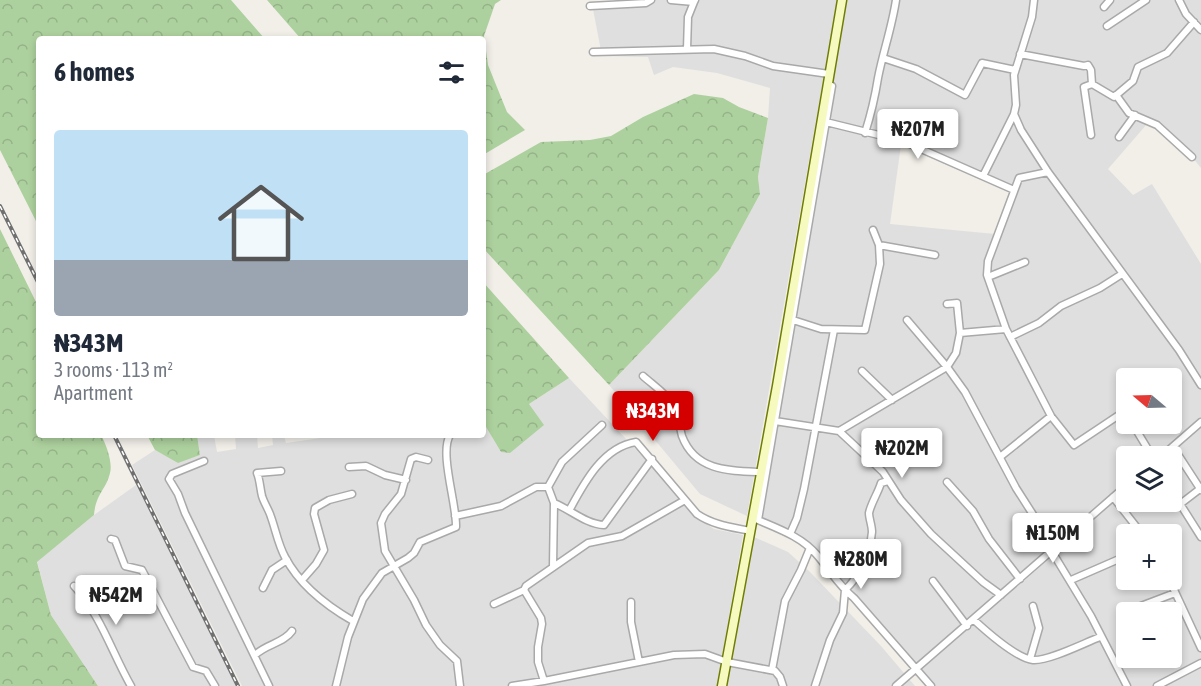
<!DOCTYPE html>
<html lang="en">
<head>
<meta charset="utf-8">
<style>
	body { margin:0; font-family:"Asap Condensed",sans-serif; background:#f6f6f7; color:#1f2937; height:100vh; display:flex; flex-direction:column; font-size:22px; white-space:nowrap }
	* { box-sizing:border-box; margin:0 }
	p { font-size:20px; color:#747a83 }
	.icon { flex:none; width:33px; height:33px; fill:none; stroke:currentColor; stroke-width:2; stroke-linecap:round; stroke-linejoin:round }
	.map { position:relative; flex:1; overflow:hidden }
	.sheet { position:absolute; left:36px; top:36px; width:450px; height:402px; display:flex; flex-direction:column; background:#fff; border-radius:6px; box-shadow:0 3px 9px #0003 }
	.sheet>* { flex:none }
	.needle { width:39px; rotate:289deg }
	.buttons { position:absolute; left:1116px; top:368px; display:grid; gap:12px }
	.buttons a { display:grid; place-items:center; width:66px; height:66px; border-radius:6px; background:#fff; box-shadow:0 3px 9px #0003; font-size:30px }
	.price { position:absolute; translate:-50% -51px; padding:0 14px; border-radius:6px; background:#fff; color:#222; font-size:20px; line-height:39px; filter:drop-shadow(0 2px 3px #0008) }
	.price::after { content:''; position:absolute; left:50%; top:36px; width:18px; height:14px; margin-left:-9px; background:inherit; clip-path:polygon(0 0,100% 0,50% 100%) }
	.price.selected { background:#d40000; color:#fff }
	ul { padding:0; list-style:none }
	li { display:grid; align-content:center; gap:12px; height:318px; padding:0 18px }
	li span { display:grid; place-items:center; height:186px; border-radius:6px; color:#555 }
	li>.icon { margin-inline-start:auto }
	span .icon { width:108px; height:108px; fill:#fffc; stroke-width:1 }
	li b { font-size:26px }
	h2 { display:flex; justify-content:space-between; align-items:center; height:72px; padding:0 18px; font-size:26px }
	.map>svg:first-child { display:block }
	.residential { fill:#e0dfdf; fill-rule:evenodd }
	.forest { fill:url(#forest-crowns) }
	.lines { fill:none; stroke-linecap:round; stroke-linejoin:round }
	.minor-casing { stroke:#a9a9a9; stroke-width:9 }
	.secondary-casing { stroke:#707d05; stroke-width:11 }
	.minor { stroke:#fff; stroke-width:6 }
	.secondary { stroke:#f7fabf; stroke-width:8 }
	.rail-casing { stroke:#707070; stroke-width:4 }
	.rail { stroke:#fff; stroke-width:1.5; stroke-dasharray:4.5; stroke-linecap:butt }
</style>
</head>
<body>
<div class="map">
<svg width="1201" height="686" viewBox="0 0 1201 686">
	<defs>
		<pattern id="forest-crowns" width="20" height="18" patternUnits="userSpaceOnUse" patternTransform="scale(1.5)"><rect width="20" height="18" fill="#add19e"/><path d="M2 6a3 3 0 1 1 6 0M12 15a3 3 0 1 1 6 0" fill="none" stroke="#95b388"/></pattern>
	</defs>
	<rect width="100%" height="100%" fill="#f2efe9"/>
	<!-- residential -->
	<path class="residential" d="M631,0H837L747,516L700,494L609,385L719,270L760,194L758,177L768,118L770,88L717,73L673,67L654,75L648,57L602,56L593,9Z
		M846,0H1201V168L1179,141L1147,124L1108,169L1133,195L1152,184L1201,264V686H931L816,553L790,534L758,520ZM901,145L1009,192L995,234L890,224ZM1126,378H1172V423H1126ZM1126,456H1172V501H1126ZM1126,534H1172V579H1126ZM1126,612H1172V657H1126Z
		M569,378L656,471L694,516L714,529L743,535L717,686H242L132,465L155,450L178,462L200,455L197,435H214L217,452L236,449L235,435H257L258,448L273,445L272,435H284L286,443L342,435H483V422L501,452L529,404Z
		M136,485L148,508L236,686H98L51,615L37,561L94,515Z
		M754,537L788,552L810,572L881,646L915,686H727Z"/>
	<!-- forest -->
	<path class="forest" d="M0,0H231L265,39H39V227L0,150Z
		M267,0H501L495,4L484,36L488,65L507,112L525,130L483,155V39H301Z
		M694,94L723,98L739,107L768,118L758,177L760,194L719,270L609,385L483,248V175L541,142L590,140L611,136L643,117Z
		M0,229L39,308V435H101C106,444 113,463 110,473C106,490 96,493 94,515L37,562L51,615L98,686H0Z
		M483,282L569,378L529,404L544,425L510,453L501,452L483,422Z
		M147,435H197L200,455L178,463L155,450Z"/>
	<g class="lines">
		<defs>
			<path id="minor" d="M671,0L694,2L695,0
				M1034,0L1032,17L1014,75L1016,105L1014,114L1021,130L1048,172L1179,350L1201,385
				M1179,0L1186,14L1201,30
				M590,6L646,3L651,0
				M1104,7L1110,0
				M1107,26L1146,0
				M687,49L688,17L694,2
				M593,52L714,49L745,56L773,66L829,74
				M1020,54L1084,66L1088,65L1091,70L1092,84L1114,97L1133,81L1138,67L1167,53L1194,22
				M883,58L916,69L965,95L982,63L1015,70
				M832,86L758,520C779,529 802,537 817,555C830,570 839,586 854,598L931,686
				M1116,95L1129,113L1157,125L1192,157
				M826,122L903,141L1014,190
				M865,133C871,114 875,97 878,78C883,52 892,27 896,0
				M1091,135L1084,87L1092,84
				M1119,137L1135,115
				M1048,172L1019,178L988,261L987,275L1006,329L1051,416L1074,445L1119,415L1126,420
				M983,176L1014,114
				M873,230L879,245L935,255
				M988,277L1025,262
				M793,320L821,329L865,330L880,264L879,245
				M907,320L947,367L965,392L1016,488L1046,535
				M960,333L1006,329
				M1010,337L1039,323L1061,306L1100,288L1122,274
				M862,371L892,400
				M643,376C653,385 667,394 673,405C679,414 679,425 682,436C695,471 729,471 760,472
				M775,421L839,431L883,472L901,500L931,534L983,582L1001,595
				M1132,423L1152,456
				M839,431L947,367L956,353L960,333L957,303L947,304
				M1173,447L1201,490
				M1162,456L1201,422
				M1000,457L1051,416
				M428,460L416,457L411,459L401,494L385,514L381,523L385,551L414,600L426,625L440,645L457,661L460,686
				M204,461L172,474L169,479L178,494L185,513L269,686
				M349,467L366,466L385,475L406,480
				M281,471L257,473C260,480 260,488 262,496C264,503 269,510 271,517C276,531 278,544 285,557C299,584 327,606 353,621
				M947,482L973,511L989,539L1020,579
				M1172,491L1201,537
				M1113,497L1142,534
				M554,503C571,510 586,524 604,525L652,459
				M1179,505L1201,488
				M570,509C584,483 603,447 636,442L697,514C713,525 731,527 750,531
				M455,516L501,506L536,487H548
				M790,534L797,518L804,489L834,330
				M111,539L115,540L125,566L142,570L193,667L206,671L215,686
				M1051,550L1091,616L1127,686
				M553,566L554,503L548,487L562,462L602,425
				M1169,579L1201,648
				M302,580L316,564L324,550L314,514L315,508L329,500L352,494
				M1071,580L1126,556
				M933,581L967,626
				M74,586C101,615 112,653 131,686
				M263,588L272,570L287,560
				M631,602V622L639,662
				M494,604L524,590
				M1133,609L1175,593
				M974,620C986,631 1016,658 1033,660C1049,661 1084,643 1100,637
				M255,655C266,644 284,643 292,631
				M1030,659L1039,628L1033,606
				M772,670L785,601L801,570L810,548
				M544,681L538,662V647L542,624L541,618L524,590L526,586L588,543L622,536L685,500
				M336,686L348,637L363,599L382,573L408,558L414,553L420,542L456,527C457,505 439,453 450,435
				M512,686L544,681L674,655L705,654L727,662L775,671L780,677L783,686
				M815,686L830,640L843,613L845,590C860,576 870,553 872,532C872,525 869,519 869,513C871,503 878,493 881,483L888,481
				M896,686L1126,486
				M1157,686L1201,663"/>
			<path id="secondary" d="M722,686L777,386L842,0"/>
		</defs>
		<!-- minor casing -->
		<use href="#minor" class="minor-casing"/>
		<!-- secondary casing -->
		<use href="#secondary" class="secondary-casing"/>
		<!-- minor -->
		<use href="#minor" class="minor"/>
		<!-- secondary -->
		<use href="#secondary" class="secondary"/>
		<defs>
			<path id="rail" d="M0,206L39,284
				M114,435L238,686"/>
		</defs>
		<!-- rail casing -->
		<use href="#rail" class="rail-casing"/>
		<!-- rail -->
		<use href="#rail" class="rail"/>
	</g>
</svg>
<div class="buttons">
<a><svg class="needle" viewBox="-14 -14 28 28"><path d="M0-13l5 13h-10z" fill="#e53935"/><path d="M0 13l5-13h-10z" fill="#747a83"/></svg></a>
<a><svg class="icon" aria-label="layers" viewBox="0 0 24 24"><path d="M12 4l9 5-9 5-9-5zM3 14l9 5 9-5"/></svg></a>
<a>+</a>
<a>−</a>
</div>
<b class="price" style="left:918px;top:160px">₦207M</b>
<b class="price selected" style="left:653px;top:442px">₦343M</b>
<b class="price" style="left:902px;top:479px">₦202M</b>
<b class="price" style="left:1053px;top:564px">₦150M</b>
<b class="price" style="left:861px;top:590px">₦280M</b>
<b class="price" style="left:116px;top:626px">₦542M</b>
<section class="sheet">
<h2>6 homes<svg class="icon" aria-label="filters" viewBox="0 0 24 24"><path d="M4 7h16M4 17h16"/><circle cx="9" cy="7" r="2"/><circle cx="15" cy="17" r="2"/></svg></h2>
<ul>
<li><span style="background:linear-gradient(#bfe0f5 70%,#9aa5b1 0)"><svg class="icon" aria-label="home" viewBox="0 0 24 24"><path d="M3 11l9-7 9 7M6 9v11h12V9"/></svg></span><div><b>₦343M</b><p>3 rooms · 113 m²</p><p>Apartment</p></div></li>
</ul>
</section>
</div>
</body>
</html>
